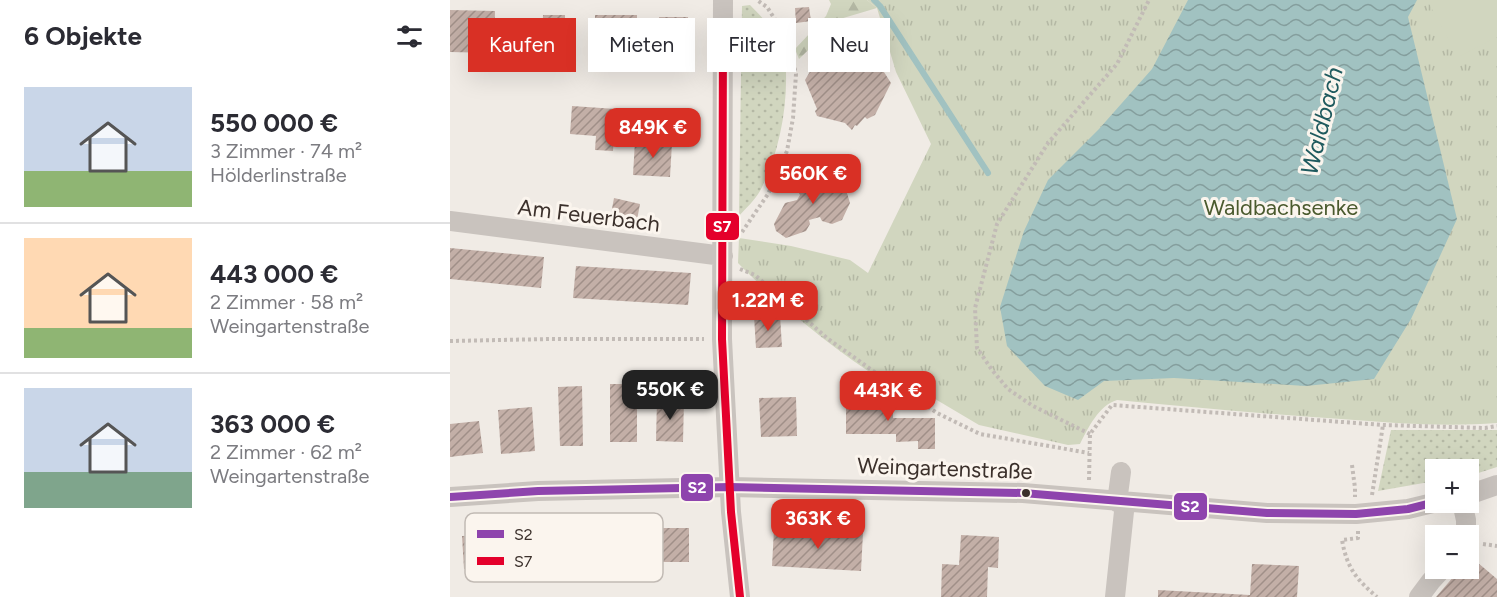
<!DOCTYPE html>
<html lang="de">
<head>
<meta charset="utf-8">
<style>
	body { margin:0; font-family:Figtree,sans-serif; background:#f7f7f7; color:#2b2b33; height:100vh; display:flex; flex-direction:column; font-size:22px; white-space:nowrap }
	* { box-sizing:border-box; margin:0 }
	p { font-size:20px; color:#7c7c81 }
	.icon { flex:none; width:33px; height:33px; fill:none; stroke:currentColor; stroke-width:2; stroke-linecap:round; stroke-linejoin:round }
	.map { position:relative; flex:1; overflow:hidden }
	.panel { display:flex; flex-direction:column; background:#fff; width:450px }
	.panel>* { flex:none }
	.top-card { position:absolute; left:18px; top:18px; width:570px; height:54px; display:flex; gap:12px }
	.buttons { position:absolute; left:975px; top:459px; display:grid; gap:12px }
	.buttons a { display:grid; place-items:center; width:54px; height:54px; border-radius:0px; background:#fff; box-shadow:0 6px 24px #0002; font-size:30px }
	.price { position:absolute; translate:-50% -51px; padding:0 14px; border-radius:12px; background:#d93025; color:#fff; font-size:20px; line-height:39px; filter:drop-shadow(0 2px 3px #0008) }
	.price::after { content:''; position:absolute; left:50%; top:36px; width:18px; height:14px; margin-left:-9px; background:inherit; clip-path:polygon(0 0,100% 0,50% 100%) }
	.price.active { background:#222; color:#fff }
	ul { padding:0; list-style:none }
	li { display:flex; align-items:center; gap:18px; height:150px; padding:0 24px }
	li+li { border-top:2px solid #e1e1e2 }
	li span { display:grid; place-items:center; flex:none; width:168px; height:120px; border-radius:0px; color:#555 }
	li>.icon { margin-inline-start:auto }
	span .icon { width:72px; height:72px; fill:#fffc; stroke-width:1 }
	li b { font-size:26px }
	h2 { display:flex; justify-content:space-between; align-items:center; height:72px; padding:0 24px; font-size:26px }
	.tag { padding:0 21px; border-radius:0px; background:#fff; box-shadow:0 6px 24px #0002; font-size:21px; line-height:54px }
	.tag.active { background:#d93025; color:#fff }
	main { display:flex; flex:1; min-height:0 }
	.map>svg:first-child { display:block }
	.grass { fill:url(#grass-dots) }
	.forest { fill:url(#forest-firs) }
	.park { fill:url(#park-tufts) }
	.pitch { fill:#d1d6bf }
	.water { fill:url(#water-waves) }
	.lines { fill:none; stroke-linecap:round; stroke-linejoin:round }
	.stream { stroke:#a1c2c1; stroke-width:6 }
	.building { fill:url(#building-hatch) }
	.path { stroke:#c2bbb6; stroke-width:4; stroke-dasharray:3 3; stroke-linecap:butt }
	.minor { stroke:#c9c3be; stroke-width:20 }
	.bus-1-casing { stroke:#fbf5ee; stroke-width:12 }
	.bus-2-casing { stroke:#fbf5ee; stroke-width:12 }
	.bus-1 { stroke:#8e44ad; stroke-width:8 }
	.bus-2 { stroke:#e4002b; stroke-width:8 }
	.bus-dot { fill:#3b302b; stroke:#fbf5ee; stroke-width:2 }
	.labels { text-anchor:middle; stroke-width:6; stroke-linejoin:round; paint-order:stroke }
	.park-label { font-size:22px; fill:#4a5a2e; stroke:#fbf5ee }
	.street-label { font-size:22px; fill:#3b302b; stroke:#fbf5ee }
	.water-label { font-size:24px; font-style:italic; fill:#1f5a5e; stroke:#fbf5ee }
	.key { fill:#fbf5ee; stroke:#c1bab4; stroke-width:1.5 }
	.key-label { font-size:16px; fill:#3b302b }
	.line-badge { stroke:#fbf5ee; stroke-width:2 }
	.badge-label { font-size:16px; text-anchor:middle; font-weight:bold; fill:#fff }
</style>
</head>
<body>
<main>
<section class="panel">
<h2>6 Objekte<svg class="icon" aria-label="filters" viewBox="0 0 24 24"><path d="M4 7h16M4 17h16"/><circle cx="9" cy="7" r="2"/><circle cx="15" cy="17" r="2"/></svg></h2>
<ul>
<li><span style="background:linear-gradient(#c9d6e8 70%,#8fb573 0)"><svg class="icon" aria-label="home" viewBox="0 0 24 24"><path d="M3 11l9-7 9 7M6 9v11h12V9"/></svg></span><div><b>550 000 €</b><p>3 Zimmer · 74 m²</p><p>Hölderlinstraße</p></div></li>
<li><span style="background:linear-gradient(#ffd9b3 75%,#8fb573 0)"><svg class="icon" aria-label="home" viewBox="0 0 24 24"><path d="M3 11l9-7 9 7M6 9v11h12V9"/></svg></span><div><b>443 000 €</b><p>2 Zimmer · 58 m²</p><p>Weingartenstraße</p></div></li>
<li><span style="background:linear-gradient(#c9d6e8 70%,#7fa58c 0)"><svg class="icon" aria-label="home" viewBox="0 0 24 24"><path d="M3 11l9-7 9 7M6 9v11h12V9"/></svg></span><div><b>363 000 €</b><p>2 Zimmer · 62 m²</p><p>Weingartenstraße</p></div></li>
</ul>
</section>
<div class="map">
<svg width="1047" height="597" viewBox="0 0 1047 597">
	<defs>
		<pattern id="grass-dots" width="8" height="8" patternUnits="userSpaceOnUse" patternTransform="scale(1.5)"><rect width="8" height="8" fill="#d1d6bf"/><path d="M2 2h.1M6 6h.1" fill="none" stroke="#b4b8a4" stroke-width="1.8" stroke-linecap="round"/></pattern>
		<pattern id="forest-firs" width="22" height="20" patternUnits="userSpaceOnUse" patternTransform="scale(1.5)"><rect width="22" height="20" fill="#d1d6bf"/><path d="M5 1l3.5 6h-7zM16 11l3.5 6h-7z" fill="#b4b8a4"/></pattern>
		<pattern id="park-tufts" width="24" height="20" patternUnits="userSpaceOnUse" patternTransform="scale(1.5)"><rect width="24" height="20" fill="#d1d6bf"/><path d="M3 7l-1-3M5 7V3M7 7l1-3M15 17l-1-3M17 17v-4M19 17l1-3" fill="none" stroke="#b4b8a4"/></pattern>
		<pattern id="water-waves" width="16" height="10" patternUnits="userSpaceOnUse" patternTransform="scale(1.5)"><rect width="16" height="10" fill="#a1c2c1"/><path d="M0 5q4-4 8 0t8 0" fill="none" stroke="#849e9d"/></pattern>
		<pattern id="building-hatch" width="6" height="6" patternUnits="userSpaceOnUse" patternTransform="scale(1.5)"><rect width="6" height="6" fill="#c3afa7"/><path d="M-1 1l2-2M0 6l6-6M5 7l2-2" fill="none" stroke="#a08f88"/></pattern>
	</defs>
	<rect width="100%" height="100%" fill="#f0ebe5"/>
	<!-- grass -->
	<path class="grass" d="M300,5C313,18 331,37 335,54C336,60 336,67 336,73C337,112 328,156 310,191C305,200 296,208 289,216L292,6Z
		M941,430H1047V467L1019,476L1018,470H986L985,481L928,491Z"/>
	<!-- forest -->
	<path class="forest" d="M379,0H417L427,8L390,19L349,59L345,49L376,16L381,4Z"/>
	<!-- park -->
	<path class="park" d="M417,0H1047V423C995,427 943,423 891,419C816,414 741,407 667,400C649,405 638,428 630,444L618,445L529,425L475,393L466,401C422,376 381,346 342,313C324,297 305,281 288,263L289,238L341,246L400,260L418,273L481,144L446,72L427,8Z"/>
	<!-- pitch -->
	<path class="pitch" d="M977,0H1047V37L1008,57Z"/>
	<!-- water -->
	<path class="water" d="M738,0H967L958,17L1007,219L961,319L924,379L856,386L724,378L654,381L628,400L595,386L557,346L550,307L574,231L598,180L649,129L702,69Z"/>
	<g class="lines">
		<!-- stream -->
		<path class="stream" d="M424,0L430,6L538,173"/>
	</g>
	<!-- building -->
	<path class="building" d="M359,7L361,21L346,23L345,8Z
		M0,10L45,11L44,53L0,52Z
		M93,15H115V48H92Z
		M145,15H187V47L145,46Z
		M209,17H238L237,43H209Z
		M409,25L415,44L412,45L414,51H421L422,59L425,58L441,83L425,115L417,119L415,117L407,126L405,125L402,130L395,123L367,116L365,111L367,109L355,80L365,63V58L382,49L386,42L381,38L383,26Z
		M122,106L166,109L163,151L145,150L146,136L120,134Z
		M185,141L222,143L220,177L183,175Z
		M372,168L381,174L384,185L396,190L400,203L392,220L382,224L372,221L370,217L359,220L360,224L356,231L336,238L326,231L324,224L335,203L347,200L350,195L347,190L351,179L357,178L359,173Z
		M164,198L190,204L187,220L161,214Z
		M0,248L94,257L91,288L0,279Z
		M126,266L241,273L238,305L123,298Z
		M330,315L332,347L306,348L304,316Z
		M160,384H187V442H160Z
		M132,386L133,446H110L108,387Z
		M346,397L347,436L311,437L309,398Z
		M207,399L234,400L233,442L206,441Z
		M396,399H443V418H485V449H468V441L446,442V434H396Z
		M82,407L85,451L51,454L48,410Z
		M29,421L33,453L0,457V424Z
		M187,528H239V562H187Z
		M324,529L413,533L411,571L322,566Z
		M43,535L46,577L30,578L29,568L14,569L12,536Z
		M511,535L549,537L548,568L538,567L537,597H491L492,564L509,565Z
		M1021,557L1047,579V597H986L1011,568H1018V559Z
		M802,564L849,566L847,597H708V590L800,595Z"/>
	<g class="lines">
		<!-- path -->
		<path class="path" d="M292,232L318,194L337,151L343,118L346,74L337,38L317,7L307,0
			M290,269L305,275L377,338L437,381L470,401L487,413L530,434L639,453
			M0,341L100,339H254
			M640,434L583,406L558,389L542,370L527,348L525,308L547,224L598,143L667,64L699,0
			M902,465L905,488V497
			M639,480L640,434L662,405L933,425L1035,428L1047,426
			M922,495L933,425
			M908,531V538L892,540C897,568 906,579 927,597
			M1033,544L1047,546"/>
		<!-- minor -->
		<path class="minor" d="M273,0L272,339L281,512L290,597
			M0,221L273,256
			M1018,495L1047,485
			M0,497L88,491L280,487L573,493L817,513L906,514L958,509L987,502
			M667,502L671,472
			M1012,502L1016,520V536
			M665,597L675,502
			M969,597L981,581L993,568"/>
		<defs>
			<path id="bus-1" d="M0,497L88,491L280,487L573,493L817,513L906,514L958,509L986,502"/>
			<path id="bus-2" d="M273,35L272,339L281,512L290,597"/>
		</defs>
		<!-- bus-1 casing -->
		<use href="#bus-1" class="bus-1-casing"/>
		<!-- bus-2 casing -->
		<use href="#bus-2" class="bus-2-casing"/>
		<!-- bus-1 -->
		<use href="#bus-1" class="bus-1"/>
		<!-- bus-2 -->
		<use href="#bus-2" class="bus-2"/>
	</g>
	<!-- markers -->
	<circle class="bus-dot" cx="576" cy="493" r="5"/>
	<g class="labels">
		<!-- park labels -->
		<g class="park-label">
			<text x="831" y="215">Waldbachsenke</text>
		</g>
		<!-- street labels -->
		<g class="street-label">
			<text transform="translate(139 215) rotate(7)" y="8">Am Feuerbach</text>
			<text transform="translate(495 468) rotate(2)" y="8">Weingartenstraße</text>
		</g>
		<!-- water labels -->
		<g class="water-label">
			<text transform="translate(872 121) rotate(-76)" y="8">Waldbach</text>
		</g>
	</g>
	<!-- legend -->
	<rect x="15" y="513" width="198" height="69" rx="9" class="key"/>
	<rect x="27" y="530" width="27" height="8" fill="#8e44ad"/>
	<rect x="27" y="557" width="27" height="8" fill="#e4002b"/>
	<g class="key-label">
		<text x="64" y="540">S2</text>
		<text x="64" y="567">S7</text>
	</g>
	<g class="line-badge">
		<rect x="255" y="212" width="35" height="29" rx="6" fill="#e4002b"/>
		<rect x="230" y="473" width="34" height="29" rx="6" fill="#8e44ad"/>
		<rect x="723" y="492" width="35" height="29" rx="6" fill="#8e44ad"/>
	</g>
	<g class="badge-label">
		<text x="272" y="232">S7</text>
		<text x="247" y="493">S2</text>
		<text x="740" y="512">S2</text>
	</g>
</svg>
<div class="buttons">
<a>+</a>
<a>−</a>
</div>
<b class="price" style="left:203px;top:159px">849K €</b>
<b class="price" style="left:363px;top:205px">560K €</b>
<b class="price" style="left:318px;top:332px">1.22M €</b>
<b class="price active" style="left:220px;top:421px">550K €</b>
<b class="price" style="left:438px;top:422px">443K €</b>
<b class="price" style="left:368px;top:550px">363K €</b>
<div class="top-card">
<a class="tag active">Kaufen</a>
<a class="tag">Mieten</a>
<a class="tag">Filter</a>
<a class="tag">Neu</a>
</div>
</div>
</main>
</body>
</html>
